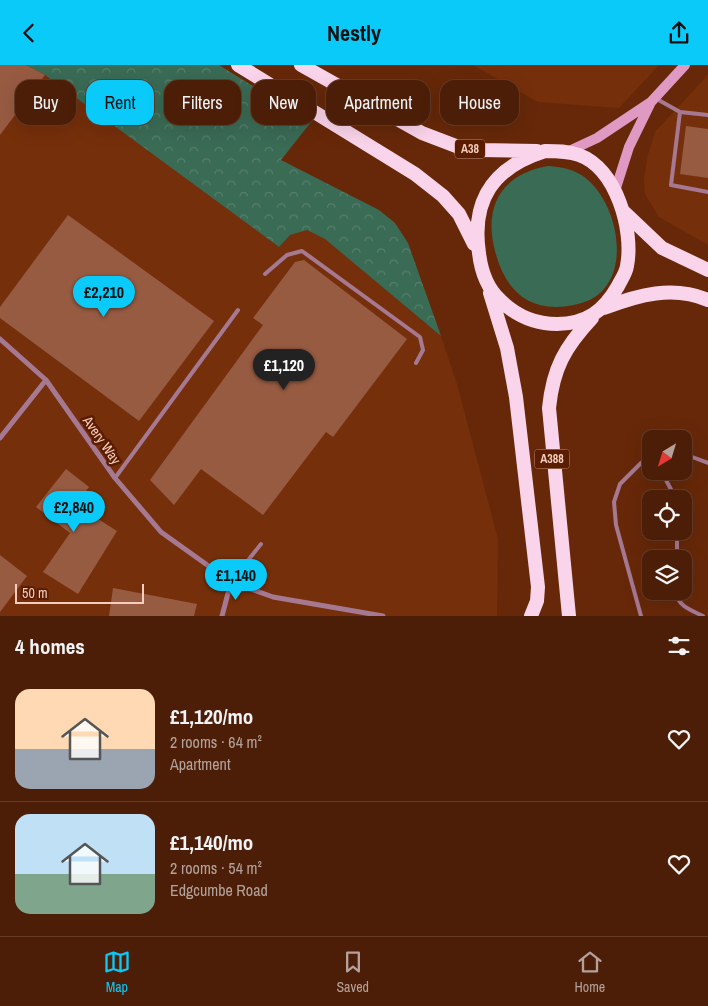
<!DOCTYPE html>
<html lang="en">
<head>
<meta charset="utf-8">
<style>
	body { margin:0; font-family:"Archivo Narrow",sans-serif; background:#542711; color:#f1f3f6; height:100vh; display:flex; flex-direction:column; font-size:19px; white-space:nowrap }
	* { box-sizing:border-box; margin:0 }
	p { font-size:16px; color:#b3a29b }
	.icon { flex:none; width:28px; height:28px; fill:none; stroke:currentColor; stroke-width:2; stroke-linecap:round; stroke-linejoin:round }
	.map { position:relative; height:551px; overflow:hidden }
	.details { display:flex; flex-direction:column; background:#4d1e07; flex:1 }
	.details>* { flex:none }
	.top-card { position:absolute; left:15px; top:15px; width:679px; height:45px; display:flex; gap:10px }
	.needle { width:32px; rotate:218deg }
	.controls { position:absolute; left:642px; top:365px; display:grid; gap:10px }
	.controls a { display:grid; place-items:center; width:50px; height:50px; border-radius:10px; background:#4d1e07; box-shadow:0 5px 20px #0002,0 0 0 1px #643c28; font-size:25px }
	.scale { position:absolute; left:15px; bottom:12px; width:129px; box-sizing:border-box; padding-left:5px; border:2px solid #f5cdbe; border-top:0; font-size:14px; line-height:18px; white-space:nowrap; color:#f5cdbe; -webkit-text-stroke:4px #5b1d00; paint-order:stroke }
	.price { position:absolute; translate:-50% -42px; padding:0 11px; border-radius:18px; background:#0acafa; color:#111; font-size:16px; line-height:32px; filter:drop-shadow(0 1px 2px #0008) }
	.price::after { content:''; position:absolute; left:50%; top:30px; width:15px; height:11px; margin-left:-8px; background:inherit; clip-path:polygon(0 0,100% 0,50% 100%) }
	.price.on { background:#222; color:#fff }
	ul { padding:0; list-style:none }
	li { display:flex; align-items:center; gap:15px; height:125px; padding:0 15px }
	li+li { border-top:1px solid #643c28 }
	li span { display:grid; place-items:center; flex:none; width:140px; height:100px; border-radius:15px; color:#555 }
	li>.icon { margin-inline-start:auto }
	span .icon { width:60px; height:60px; fill:#fffc; stroke-width:1 }
	li b { font-size:21px }
	h2 { display:flex; justify-content:space-between; align-items:center; height:60px; padding:0 15px; font-size:21px }
	.tag { padding:0 18px; border-radius:15px; background:#4d1e07; box-shadow:0 5px 20px #0002,0 0 0 1px #643c28; font-size:18px; line-height:45px }
	.tag.on { background:#0acafa; color:#111 }
	header { display:flex; justify-content:space-between; align-items:center; height:65px; padding:0 15px; background:#0acafa; color:#111; font-size:22px; font-weight:700 }
	.tab-bar { display:flex; justify-content:space-around; align-items:center; height:70px; border-top:1px solid #643c28; background:#4d1e07; font-size:14px; color:#b3a29b }
	.tab-bar a { display:grid; justify-items:center; gap:2px }
	.tab-bar .on { color:#0acafa }
	.map>svg:first-child { display:block }
	.built { fill:#762f0b }
	.green { fill:#3a6b55 }
	.forest { fill:url(#forest-crowns) }
	.building { fill:#975b42 }
	.lines { fill:none; stroke-linecap:round; stroke-linejoin:round }
	.service { stroke:#a67993; stroke-width:4 }
	.minor { stroke:#a67993; stroke-width:5 }
	.secondary { stroke:#df99c3; stroke-width:10 }
	.trunk { stroke:#fad4ea; stroke-width:14 }
	.labels { text-anchor:middle; stroke-width:5; stroke-linejoin:round; paint-order:stroke }
	.shield { fill:#5b1d00; stroke:#c79885; stroke-width:1 }
	.shield-label { font-size:12px; font-weight:bold; fill:#f5cdbe }
	.street-label { font-size:14px; fill:#f5cdbe; stroke:#5b1d00 }
</style>
</head>
<body>
<header><svg class="icon" aria-label="back" viewBox="0 0 24 24"><path d="M15 5l-7 7 7 7"/></svg>Nestly<svg class="icon" aria-label="share" viewBox="0 0 24 24"><path d="M12 15V3M7 8l5-5 5 5M5 13v7h14v-7"/></svg></header>
<div class="map">
<svg width="708" height="551" viewBox="0 0 708 551">
	<defs>
		<pattern id="forest-crowns" width="20" height="18" patternUnits="userSpaceOnUse" patternTransform="scale(1.25)"><rect width="20" height="18" fill="#3a6b55"/><path d="M2 6a3 3 0 1 1 6 0M12 15a3 3 0 1 1 6 0" fill="none" stroke="#577f6c"/></pattern>
	</defs>
	<rect width="100%" height="100%" fill="#672809"/>
	<!-- built -->
	<path class="built" d="M0,0H26L45,10L279,182L290,170L307,165L325,174L441,271L457,319L498,474L497,551H0Z
		M473,0H659L619,43L538,37Z
		M708,10V180L659,152L645,129L644,114L648,90L655,67Z"/>
	<!-- green -->
	<path class="green" d="M548,101C563,102 578,105 589,116C622,146 634,226 578,239C533,250 506,229 495,186C483,141 502,109 548,101Z"/>
	<!-- forest -->
	<path class="forest" d="M26,0H219L311,57L281,95L379,145L395,158L408,178L441,271L325,174L307,165L290,170L279,182L45,10Z"/>
	<!-- building -->
	<path class="building" d="M0,0H26L45,10L0,70Z
		M686,61L708,64V113L680,109Z
		M68,150L214,256L139,356L0,253V242Z
		M304,195L407,274L333,372L326,367L263,450L201,404L174,440L150,415L263,260L253,253L295,197Z
		M66,404L89,422L76,440L117,466L78,529L43,507L70,468L36,442Z
		M0,490L27,511L0,547Z
		M113,523L197,539L194,551H109Z"/>
	<g class="lines">
		<!-- service -->
		<path class="service" d="M655,33L680,47L671,120L708,127
			M680,47L708,50
			M265,209L287,190L302,186L420,272L423,285L416,298
			M684,389L708,398
			M641,398L651,405
			M654,406L666,415L676,434
			M115,413L238,245
			M677,494V466
			M231,517L261,479
			M676,526C677,541 691,545 703,551
			M641,551L616,460L614,437L620,419L641,398L651,392"/>
		<!-- minor -->
		<path class="minor" d="M0,274L46,315L115,413L161,467L231,517L273,532L383,551
			M0,373L46,315
			M222,551L231,517"/>
		<!-- secondary -->
		<path class="secondary" d="M567,87L597,73L651,37
			M615,126L629,82L651,37L685,0"/>
		<!-- trunk -->
		<path class="trunk" d="M238,0L415,109L443,131L459,149L474,179
			M301,0L422,68L456,81L480,85L537,86
			M545,86C557,86 568,86 579,90C616,103 634,165 627,201C626,208 621,215 618,221C604,246 586,259 557,259C535,259 516,251 500,235C487,223 481,205 479,188C471,134 494,102 545,86Z
			M623,146L662,183L708,205
			M490,228L507,283L516,332L538,522L537,536L531,551
			M604,243C638,230 673,220 708,235
			M569,551L549,343C553,303 565,282 592,253"/>
	</g>
	<g class="labels">
		<!-- shield labels -->
		<g class="shield">
			<rect x="455" y="74.5" width="30" height="19" rx="4"/>
			<rect x="534.5" y="384.5" width="35" height="19" rx="4"/>
		</g>
		<g class="shield-label">
			<text x="470" y="88">A38</text>
			<text x="552" y="398">A388</text>
		</g>
		<!-- street labels -->
		<g class="street-label">
			<text transform="translate(102 375) rotate(55)" y="5">Avery Way</text>
		</g>
	</g>
</svg>
<div class="controls">
<a><svg class="needle" viewBox="-14 -14 28 28"><path d="M0-13l5 13h-10z" fill="#e53935"/><path d="M0 13l5-13h-10z" fill="#b3a29b"/></svg></a>
<a><svg class="icon" aria-label="locate" viewBox="0 0 24 24"><circle cx="12" cy="12" r="6"/><path d="M12 2v4M12 18v4M2 12h4M18 12h4"/></svg></a>
<a><svg class="icon" aria-label="layers" viewBox="0 0 24 24"><path d="M12 4l9 5-9 5-9-5zM3 14l9 5 9-5"/></svg></a>
</div>
<div class="scale">50 m</div>
<b class="price" style="left:104px;top:253px">£2,210</b>
<b class="price on" style="left:284px;top:326px">£1,120</b>
<b class="price" style="left:74px;top:468px">£2,840</b>
<b class="price" style="left:236px;top:536px">£1,140</b>
<div class="top-card">
<a class="tag">Buy</a>
<a class="tag on">Rent</a>
<a class="tag">Filters</a>
<a class="tag">New</a>
<a class="tag">Apartment</a>
<a class="tag">House</a>
</div>
</div>
<section class="details">
<h2>4 homes<svg class="icon" aria-label="filters" viewBox="0 0 24 24"><path d="M4 7h16M4 17h16"/><circle cx="9" cy="7" r="2"/><circle cx="15" cy="17" r="2"/></svg></h2>
<ul>
<li><span style="background:linear-gradient(#ffd9b3 60%,#9aa5b1 0)"><svg class="icon" aria-label="home" viewBox="0 0 24 24"><path d="M3 11l9-7 9 7M6 9v11h12V9"/></svg></span><div><b>£1,120/mo</b><p>2 rooms · 64 m²</p><p>Apartment</p></div><svg class="icon" aria-label="heart" viewBox="0 0 24 24"><path d="M12 20l-8-8c-3-5 5-10 8-4 3-6 11-1 8 4z"/></svg></li>
<li><span style="background:linear-gradient(#bfe0f5 60%,#7fa58c 0)"><svg class="icon" aria-label="home" viewBox="0 0 24 24"><path d="M3 11l9-7 9 7M6 9v11h12V9"/></svg></span><div><b>£1,140/mo</b><p>2 rooms · 54 m²</p><p>Edgcumbe Road</p></div><svg class="icon" aria-label="heart" viewBox="0 0 24 24"><path d="M12 20l-8-8c-3-5 5-10 8-4 3-6 11-1 8 4z"/></svg></li>
</ul>
</section>
<nav class="tab-bar">
<a class="on"><svg class="icon" aria-label="map" viewBox="0 0 24 24"><path d="M3 6l6-2 6 2 6-2v14l-6 2-6-2-6 2zM9 4v14M15 6v14"/></svg>Map</a>
<a><svg class="icon" aria-label="saved" viewBox="0 0 24 24"><path d="M7 4h10v16l-5-4-5 4z"/></svg>Saved</a>
<a><svg class="icon" aria-label="home" viewBox="0 0 24 24"><path d="M3 11l9-7 9 7M6 9v11h12V9"/></svg>Home</a>
</nav>
</body>
</html>
